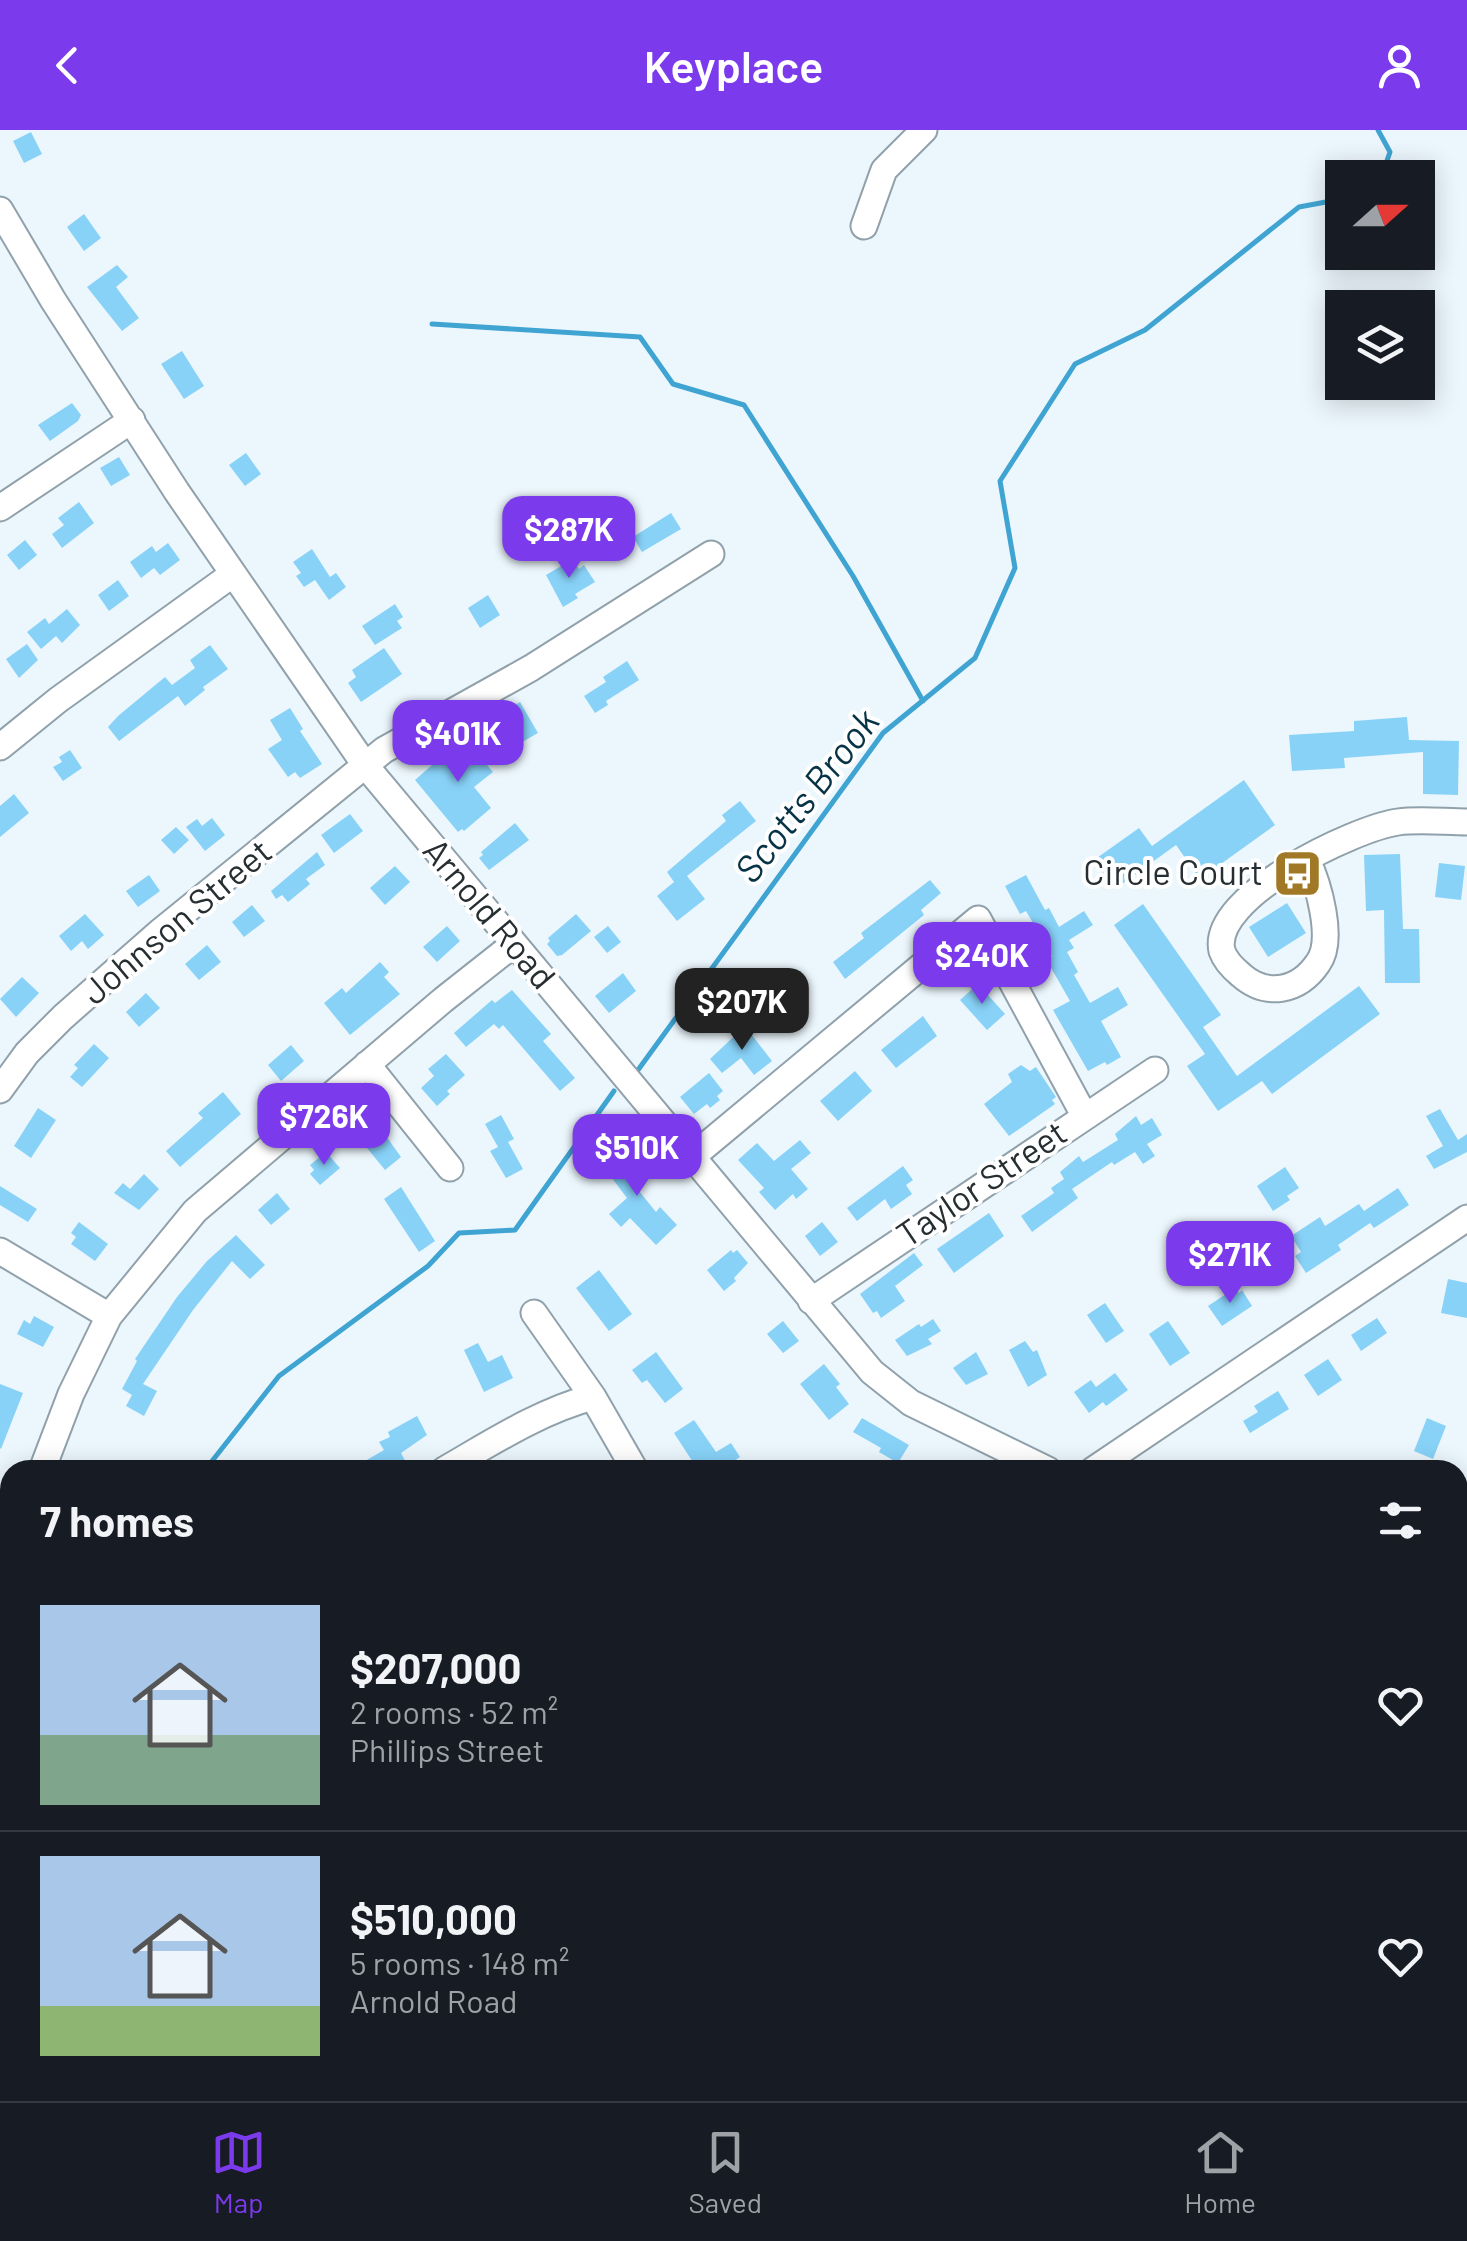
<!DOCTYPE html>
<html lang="en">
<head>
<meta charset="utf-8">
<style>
	body { margin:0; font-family:Barlow,sans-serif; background:#20242c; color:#f1f3f6; height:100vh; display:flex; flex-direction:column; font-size:38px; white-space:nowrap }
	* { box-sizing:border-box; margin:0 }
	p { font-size:32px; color:#9ea1a6 }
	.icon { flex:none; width:55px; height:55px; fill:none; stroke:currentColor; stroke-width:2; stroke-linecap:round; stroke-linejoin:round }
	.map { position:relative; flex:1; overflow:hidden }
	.panel { position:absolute; left:0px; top:1330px; width:1468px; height:642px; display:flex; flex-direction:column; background:#171b24; border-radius:30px 30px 0 0; box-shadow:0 5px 25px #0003 }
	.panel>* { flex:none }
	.needle { width:65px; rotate:69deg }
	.controls { position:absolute; left:1325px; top:30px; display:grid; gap:20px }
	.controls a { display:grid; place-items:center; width:110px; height:110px; border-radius:0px; background:#171b24; box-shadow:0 5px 25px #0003; font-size:50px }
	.price { position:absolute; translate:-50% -85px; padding:0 22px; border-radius:20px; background:#7c3aed; color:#fff; font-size:32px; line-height:65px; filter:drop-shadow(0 2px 5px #0008) }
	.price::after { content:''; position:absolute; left:50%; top:60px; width:30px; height:22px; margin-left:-15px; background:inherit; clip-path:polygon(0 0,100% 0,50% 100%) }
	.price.active { background:#222; color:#fff }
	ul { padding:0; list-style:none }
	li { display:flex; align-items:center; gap:30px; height:250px; padding:0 40px }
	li+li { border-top:2px solid #363941 }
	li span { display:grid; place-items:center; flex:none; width:280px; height:200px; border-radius:0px; color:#555 }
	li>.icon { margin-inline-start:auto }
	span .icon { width:120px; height:120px; fill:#fffc; stroke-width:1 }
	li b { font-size:42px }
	h2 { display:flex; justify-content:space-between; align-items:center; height:120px; padding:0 40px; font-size:42px }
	header { display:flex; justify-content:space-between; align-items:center; height:130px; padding:0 40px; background:#7c3aed; color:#fff; font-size:45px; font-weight:600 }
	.menu { display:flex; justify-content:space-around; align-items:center; height:140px; border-top:2px solid #363941; background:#171b24; font-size:28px; color:#9ea1a6 }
	.menu a { display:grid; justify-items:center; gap:5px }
	.menu .active { color:#7c3aed }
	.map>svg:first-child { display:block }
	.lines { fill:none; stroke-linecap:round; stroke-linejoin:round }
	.stream { stroke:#40a4d2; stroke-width:5 }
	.building { fill:#88d2f8 }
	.minor-casing { stroke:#90a1ab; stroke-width:29 }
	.minor { stroke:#fff; stroke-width:25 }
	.labels { text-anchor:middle; stroke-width:8; stroke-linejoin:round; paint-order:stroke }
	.poi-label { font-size:35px; fill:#272e32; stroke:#fff; text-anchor:end }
	.street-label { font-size:35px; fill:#272e32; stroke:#fff }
	.water-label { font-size:38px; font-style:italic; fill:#063346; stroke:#fff }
</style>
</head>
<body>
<header><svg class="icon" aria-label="back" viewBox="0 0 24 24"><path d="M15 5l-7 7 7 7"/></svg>Keyplace<svg class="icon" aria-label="person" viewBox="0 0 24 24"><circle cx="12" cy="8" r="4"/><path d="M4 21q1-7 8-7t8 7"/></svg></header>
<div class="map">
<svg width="1467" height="1971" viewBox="0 0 1467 1971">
	<rect width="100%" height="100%" fill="#ecf7fd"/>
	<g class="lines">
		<!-- stream -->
		<path class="stream" d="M1378,0L1390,22L1381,48
			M432,194L640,207L673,254L744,275L853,446L923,571
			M638,940L883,603L975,528L1015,438L1000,351L1075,234L1145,200L1299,77L1342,69
			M205,1340L279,1246L428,1136L459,1103L515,1100L614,961
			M0,1876L10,1861"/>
	</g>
	<!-- building -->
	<path class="building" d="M31,2L42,24L24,33L13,11Z
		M84,84L101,108L84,121L67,97Z
		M117,135L128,147L116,157L139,188L122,201L87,157Z
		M182,221L204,256L184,269L161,234Z
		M72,273L81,285L78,291L50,311L38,295Z
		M246,323L261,344L245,356L229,335Z
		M119,327L130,345L111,356L100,338Z
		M79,372L94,393L62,418L52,404L64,395L58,388Z
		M671,383L681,399L642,422L633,407Z
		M25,410L37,425L19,440L7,425Z
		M168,413L180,430L160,445L154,438L141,448L130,432L152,416L156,422Z
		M312,419L330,447L336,443L346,457L329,470L315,450L304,457L296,446L301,443L293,432Z
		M573,429L579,439L584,435L595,452L575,464L578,468L563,477L546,445Z
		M118,450L129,466L109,481L98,465Z
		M488,465L500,485L480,498L468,478Z
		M395,474L403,487L397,491L402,498L375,515L362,496Z
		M67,479L80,495L62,513L56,506L41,519L27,502L45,488L49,494Z
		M27,514L38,530L19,548L6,529Z
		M210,515L228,539L203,557L205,560L185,576L178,566L119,611L108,597L118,586L165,547L172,555L195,538L190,530Z
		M384,518L402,544L361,572L348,553L356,547L352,540Z
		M627,531L639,550L606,571L608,575L595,583L584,566L606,552L603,547Z
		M520,572L538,603L515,616L501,583Z
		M290,578L303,599L300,601L322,634L300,648L295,642L288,647L268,619L282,610L270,590Z
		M1407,587L1409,610L1459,611L1458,665L1423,664V622L1344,628L1345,638L1292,641L1289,605L1354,601V591Z
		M473,608L485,625L481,628L493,642L474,657L491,678L464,701L462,699L458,702L415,650L440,628L443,631Z
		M70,620L82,638L63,651L53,637L62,632L59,627Z
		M1244,650L1275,695L1200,749L1176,715L1115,759L1094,730L1139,698L1152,716Z
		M14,664L29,683L0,707V676Z
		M740,671L756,691L687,746L705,769L677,791L657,766L674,752L667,742L726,691L722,685Z
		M350,684L363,701L334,723L321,705Z
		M212,688L225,705L205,721L186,697L197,689L202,696Z
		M515,693L529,710L489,740L479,728L483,725L481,722Z
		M176,697L189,710L174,724L161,710Z
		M317,722L325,735L306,749L310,754L288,772L282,765L276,769L271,761Z
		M1400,724L1403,799H1419L1420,853H1385L1384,780L1366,781L1364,725Z
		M1439,733L1465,736L1461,770L1435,767Z
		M395,736L410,752L385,775L370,758Z
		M149,745L160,761L138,777L126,761Z
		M1026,745L1045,780L1049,778L1059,797L1084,781L1093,795L1069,810L1074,818L1067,822L1078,842L1074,845L1090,873L1118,857L1128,875L1101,891L1121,927L1107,935L1105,932L1088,941L1053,880L1070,871L1046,829L1052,826L1026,781L1020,784L1005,756Z
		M930,750L941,763L921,780L924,785L845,849L833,832L864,808L861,803Z
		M1287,773L1306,803L1268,827L1249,797Z
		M1143,774L1221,885L1203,897L1237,946L1359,856L1380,884L1272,964L1262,951L1218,981L1187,936L1205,924L1114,795Z
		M252,775L265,791L244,807L232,792Z
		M85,784L104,805L88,819L82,811L71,821L59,806Z
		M576,784L591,801L562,825L557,826L547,814L550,811L548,808Z
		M447,796L460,811L437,832L423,817Z
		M608,796L621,812L607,823L594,807Z
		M207,815L221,832L199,850L185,834Z
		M380,832L389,842L384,847L400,864L350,905L324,873L342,858L346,863Z
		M623,843L636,861L609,883L595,866Z
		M22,847L39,863L16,887L0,869Z
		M978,854L1005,884L987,900L960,870Z
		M512,860L551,904L543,911L575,948L560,961L503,895L499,899L494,894L466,917L454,903L492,870L495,873Z
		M146,863L160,878L139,897L126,882Z
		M923,886L937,906L896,938L881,920Z
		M745,896L772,931L754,945L741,928L722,943L710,929Z
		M94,914L109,928L82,957L70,947L78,938L74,935Z
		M291,915L304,931L281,951L268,935Z
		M446,924L465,945L447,961L450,964L437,976L421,958L434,946L428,939Z
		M1021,935L1030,941L1036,937L1056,967L1052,970L1055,974L1009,1006L984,974L1012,952L1008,944Z
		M855,941L872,961L838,991L820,971Z
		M709,943L723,961L717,966L720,970L710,978L707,974L694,984L680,967Z
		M223,962L241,984L180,1037L166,1021L203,988L198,983Z
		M38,978L56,990L31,1028L14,1016Z
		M1440,979L1458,1010L1467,1004V1022L1434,1039L1426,1026L1443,1016L1426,986Z
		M371,985L401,1027L385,1040L353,1001Z
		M501,985L514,1009L508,1012L523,1039L506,1048L490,1021L498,1017L485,994Z
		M1136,986L1141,995L1152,988L1162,1005L1147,1014L1155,1026L1143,1034L1135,1022L1114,1035L1112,1032L1072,1059L1078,1068L1032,1102L1021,1086L1054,1063L1051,1058L1064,1049L1060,1042L1079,1026L1083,1032L1118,1010L1115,1004Z
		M800,1010L811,1023L791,1039L808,1059L796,1069L793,1064L775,1080L759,1062L764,1058L738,1030L757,1013L774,1031Z
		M631,1018L650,1044L635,1056L656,1082L660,1077L677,1095L656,1115L630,1088L621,1097L609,1084L627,1068L605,1039Z
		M326,1022L340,1038L320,1055L310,1044L314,1040L310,1035Z
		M903,1036L913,1050L906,1055L912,1064L891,1079L885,1069L857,1091L847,1078Z
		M1285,1037L1299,1058L1287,1066L1290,1070L1273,1081L1257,1056Z
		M144,1044L159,1059L139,1080L114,1063L123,1053L130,1059Z
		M0,1056L37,1079L28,1092L0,1075Z
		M401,1057L435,1111L419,1122L384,1069Z
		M1398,1058L1409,1075L1374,1098L1370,1093L1338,1115L1341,1120L1306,1143L1295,1126L1301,1122L1291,1106L1320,1087L1325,1096L1359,1074L1364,1081Z
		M277,1063L290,1079L271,1095L258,1080Z
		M989,1083L1004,1106L954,1143L937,1119Z
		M79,1092L108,1114L95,1131L71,1114L76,1107L71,1103Z
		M822,1092L838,1112L820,1126L805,1106Z
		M236,1105L265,1135L250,1149L232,1131L193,1180L143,1254L157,1261L144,1286L126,1276L132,1265L122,1259L137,1231L135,1229L177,1167L207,1131Z
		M731,1120L733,1123L737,1120L748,1133L734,1148L736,1151L724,1161L707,1140Z
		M914,1123L923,1135L895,1156L905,1171L881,1188L877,1181L873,1183L860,1164Z
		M599,1140L632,1184L609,1201L576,1158Z
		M1448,1149L1467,1153V1188L1441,1183Z
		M1235,1158L1239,1163L1242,1160L1252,1176L1222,1196L1208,1176Z
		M1105,1173L1124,1201L1106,1213L1087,1185Z
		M34,1186L54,1197L43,1217L17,1204L24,1190L30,1194Z
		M1377,1188L1387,1203L1361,1221L1351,1205Z
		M933,1189L941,1201L928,1209L932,1214L907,1226L895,1210L919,1194L921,1197Z
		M783,1191L799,1211L783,1223L767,1204Z
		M1168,1191L1190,1223L1170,1236L1149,1204Z
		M1025,1211L1033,1222L1037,1220L1047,1245L1028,1257L1009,1220Z
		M478,1213L488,1232L502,1225L513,1248L484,1262L464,1220Z
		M656,1222L683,1259L665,1273L647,1250L642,1253L632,1240Z
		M976,1222L988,1244L966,1255L953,1238Z
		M1328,1229L1342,1250L1318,1266L1304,1245Z
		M824,1234L840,1254L836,1257L849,1274L829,1290L800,1254Z
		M1115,1243L1128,1260L1106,1276L1103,1272L1089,1283L1074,1262L1091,1250L1096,1257Z
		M0,1254L23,1263L1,1319L0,1318Z
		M1278,1261L1289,1279L1250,1303L1243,1291L1258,1282L1254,1276Z
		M417,1286L427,1305L401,1323L408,1336L400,1340H370L365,1331L384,1320L379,1312L390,1307L388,1302Z
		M862,1288L909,1315L898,1333L879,1322L881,1318L853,1302Z
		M1427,1288L1446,1296L1433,1329L1414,1321Z
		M694,1290L716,1322L731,1313L740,1327L721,1340H698L674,1303Z"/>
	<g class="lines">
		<defs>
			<path id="minor" d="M0,80L53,170L177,362L365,635L872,1242L911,1273L1048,1340
				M864,96L884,40L924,0
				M0,378L132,290
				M0,617L58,570L233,444
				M1307,730C1318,753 1335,810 1318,833C1299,861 1267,868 1241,845C1235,840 1225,830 1222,821C1209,767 1355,698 1398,692C1420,689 1445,692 1467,692
				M367,934L450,1038
				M0,960L27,923L63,887L161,801L384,620L531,538L711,424
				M692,1027L978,789L1084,985
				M0,1121L109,1186
				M811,1171L1155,940
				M534,1183L593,1267L635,1340
				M42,1340L71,1264L109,1186L195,1081L443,870L514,814
				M444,1340C491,1313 540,1281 593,1267
				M1093,1340L1467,1088
				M1467,1429V1448
				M0,1478L10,1442
				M1458,1744L1467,1740
				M1047,1962L1049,1971
				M1358,1962L1361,1971
				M882,1971L903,1962"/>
		</defs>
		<!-- minor casing -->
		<use href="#minor" class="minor-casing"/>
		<!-- minor -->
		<use href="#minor" class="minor"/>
	</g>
	<!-- icons -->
	<defs>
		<symbol id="bus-square" viewBox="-11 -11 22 22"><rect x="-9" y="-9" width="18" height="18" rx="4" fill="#a07826" stroke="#fff"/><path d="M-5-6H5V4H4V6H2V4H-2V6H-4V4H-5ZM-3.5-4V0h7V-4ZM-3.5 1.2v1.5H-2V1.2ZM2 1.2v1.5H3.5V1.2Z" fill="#fff"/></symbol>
	</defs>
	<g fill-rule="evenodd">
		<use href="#bus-square" x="1270" y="716" width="55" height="55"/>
	</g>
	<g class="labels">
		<!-- poi labels -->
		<g class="poi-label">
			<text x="1263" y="755">Circle Court</text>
		</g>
		<!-- street labels -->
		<g class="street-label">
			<text transform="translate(489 784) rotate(50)" y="12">Arnold Road</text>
			<text transform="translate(177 792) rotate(-40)" y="12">Johnson Street</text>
			<text transform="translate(982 1054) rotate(-34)" y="12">Taylor Street</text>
		</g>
		<!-- water labels -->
		<g class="water-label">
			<text transform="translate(807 666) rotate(-52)" y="13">Scotts Brook</text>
		</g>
	</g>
</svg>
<div class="controls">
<a><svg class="needle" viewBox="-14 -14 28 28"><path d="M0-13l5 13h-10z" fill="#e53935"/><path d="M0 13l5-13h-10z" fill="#9ea1a6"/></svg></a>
<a><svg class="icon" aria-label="layers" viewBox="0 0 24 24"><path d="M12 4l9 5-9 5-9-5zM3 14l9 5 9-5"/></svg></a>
</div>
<b class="price" style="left:569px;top:451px">$287K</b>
<b class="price" style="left:458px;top:655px">$401K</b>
<b class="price" style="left:982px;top:877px">$240K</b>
<b class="price active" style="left:742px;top:923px">$207K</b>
<b class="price" style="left:324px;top:1038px">$726K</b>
<b class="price" style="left:637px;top:1069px">$510K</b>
<b class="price" style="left:1230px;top:1176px">$271K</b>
<section class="panel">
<h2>7 homes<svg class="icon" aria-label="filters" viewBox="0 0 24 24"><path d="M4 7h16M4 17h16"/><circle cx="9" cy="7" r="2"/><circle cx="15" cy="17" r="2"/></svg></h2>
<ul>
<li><span style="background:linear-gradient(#a9c7e8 65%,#7fa58c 0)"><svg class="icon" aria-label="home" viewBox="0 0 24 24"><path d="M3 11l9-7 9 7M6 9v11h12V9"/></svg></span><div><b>$207,000</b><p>2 rooms · 52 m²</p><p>Phillips Street</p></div><svg class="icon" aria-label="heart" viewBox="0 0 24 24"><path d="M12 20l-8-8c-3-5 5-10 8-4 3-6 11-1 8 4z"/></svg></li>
<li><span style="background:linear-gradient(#a9c7e8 75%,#8fb573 0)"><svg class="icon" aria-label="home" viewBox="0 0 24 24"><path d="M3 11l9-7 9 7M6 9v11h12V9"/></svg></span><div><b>$510,000</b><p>5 rooms · 148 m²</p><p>Arnold Road</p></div><svg class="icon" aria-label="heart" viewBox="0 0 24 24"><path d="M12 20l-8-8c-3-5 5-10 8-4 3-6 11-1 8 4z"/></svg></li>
</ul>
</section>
</div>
<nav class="menu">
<a class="active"><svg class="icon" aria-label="map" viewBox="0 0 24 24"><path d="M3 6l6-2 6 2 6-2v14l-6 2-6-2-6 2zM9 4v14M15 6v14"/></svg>Map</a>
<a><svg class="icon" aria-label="saved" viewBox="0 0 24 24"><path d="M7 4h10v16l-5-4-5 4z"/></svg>Saved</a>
<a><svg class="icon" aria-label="home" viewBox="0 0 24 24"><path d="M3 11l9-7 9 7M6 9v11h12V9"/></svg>Home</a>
</nav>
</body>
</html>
